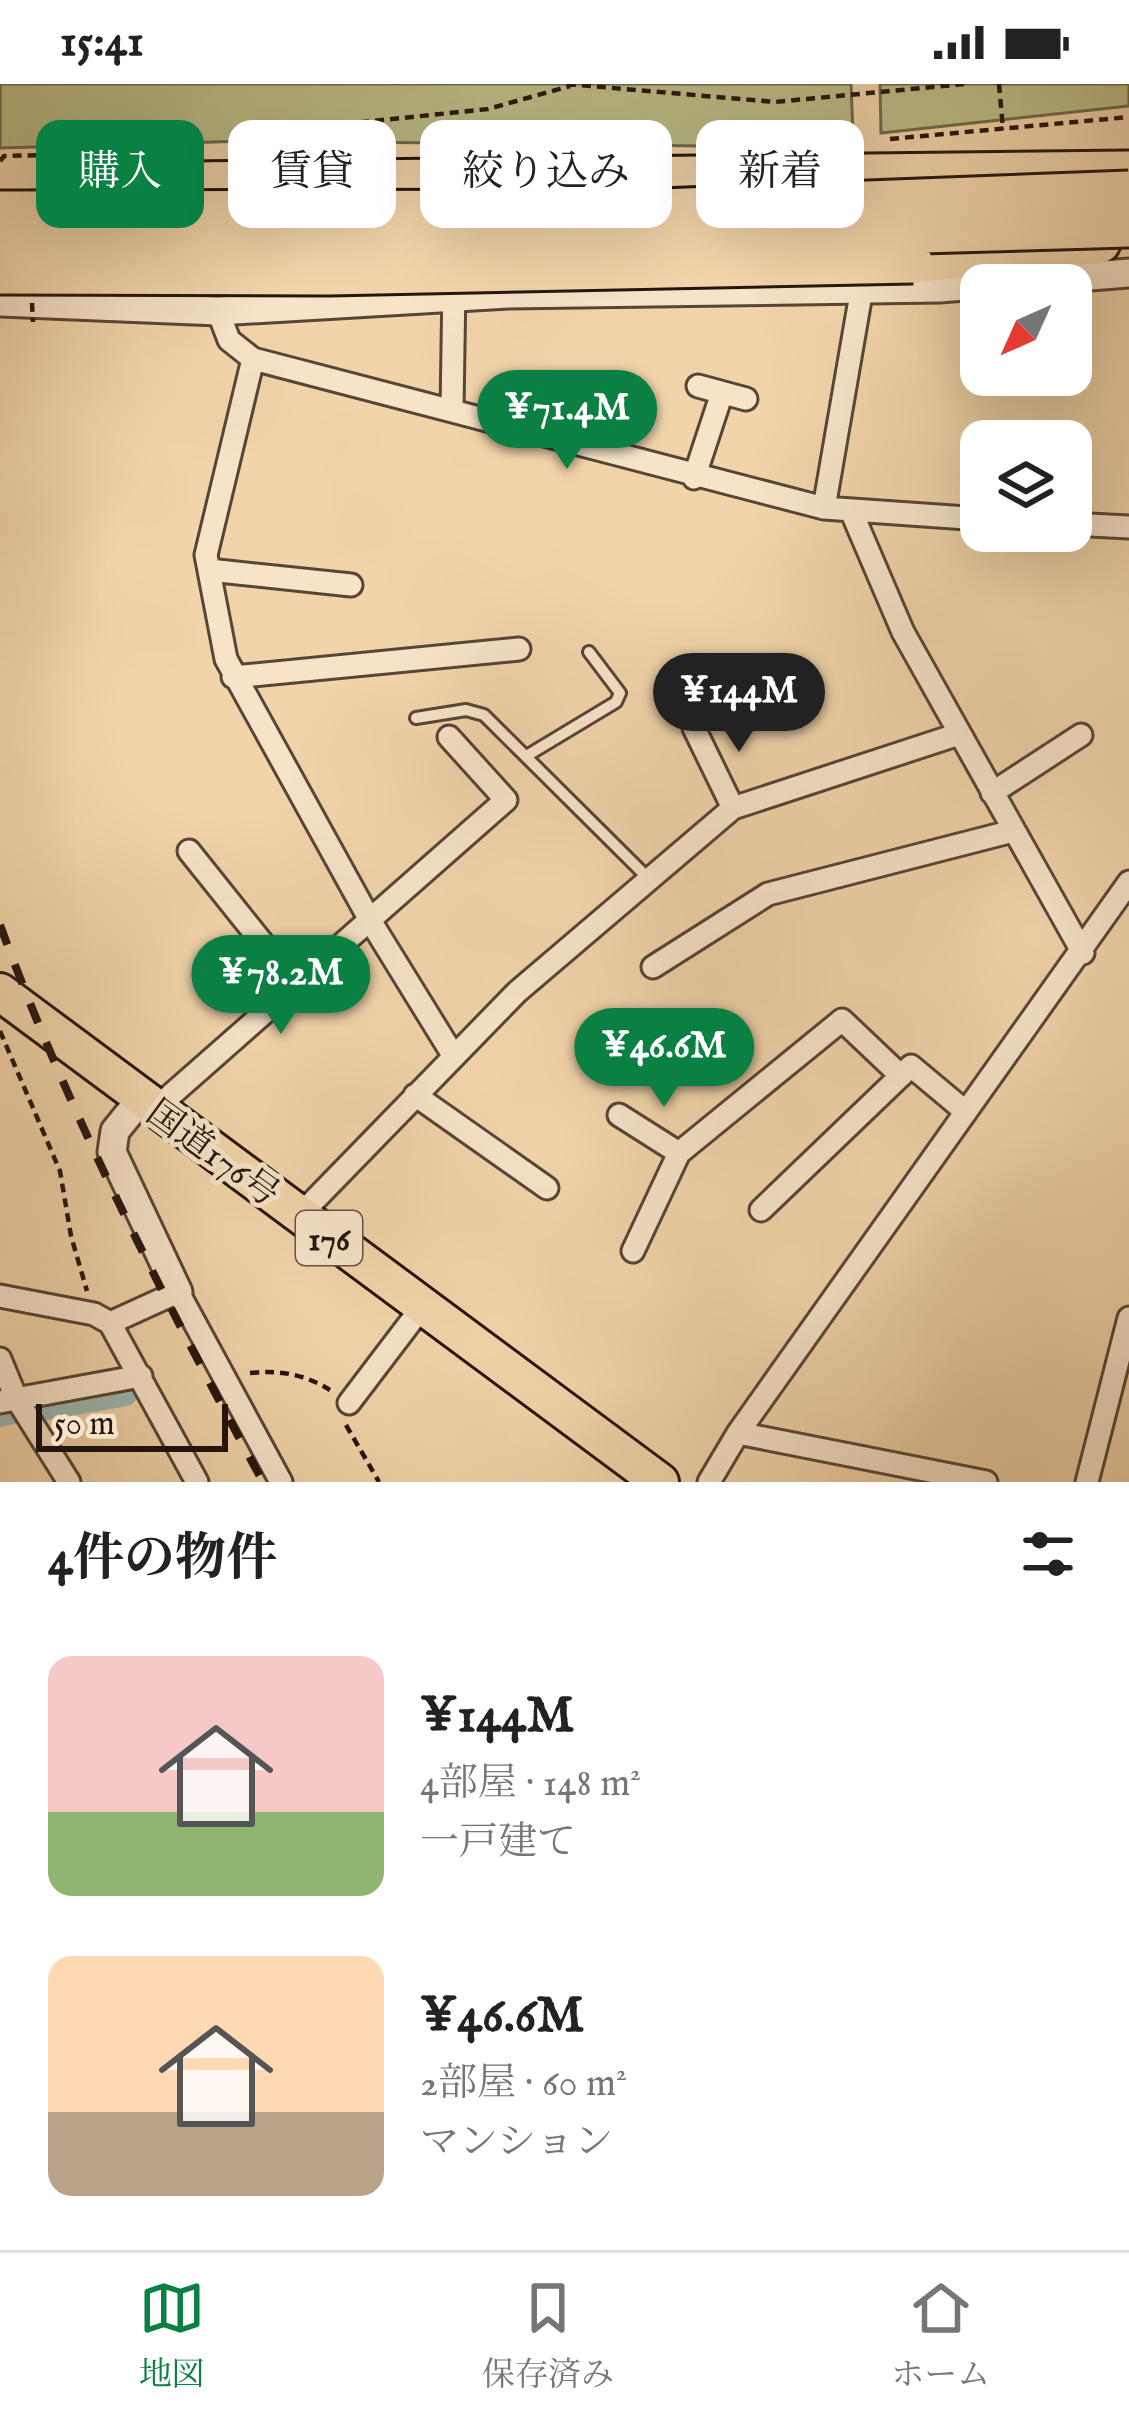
<!DOCTYPE html>
<html lang="ja">
<head>
<meta charset="utf-8">
<style>
	body { margin:0; font-family:"IM FELL English","Noto Serif JP",serif; background:#f2f2f2; color:#222; height:100vh; display:flex; flex-direction:column; font-size:45px; white-space:nowrap }
	* { box-sizing:border-box; margin:0 }
	p { font-size:39px; color:#767676 }
	.icon { flex:none; width:66px; height:66px; fill:none; stroke:currentColor; stroke-width:2; stroke-linecap:round; stroke-linejoin:round }
	.map { position:relative; height:1398px; overflow:hidden }
	.details { display:flex; flex-direction:column; background:#fff; flex:1 }
	.details>* { flex:none }
	.hud { position:absolute; left:36px; top:36px; width:1059px; height:108px; display:flex; gap:24px }
	.needle { width:78px; rotate:225deg }
	.controls { position:absolute; left:960px; top:180px; display:grid; gap:24px }
	.controls a { display:grid; place-items:center; width:132px; height:132px; border-radius:24px; background:#fff; box-shadow:0 12px 48px #0002; font-size:60px }
	.scale { position:absolute; left:36px; bottom:30px; width:192px; box-sizing:border-box; padding-left:12px; border:6px solid #25150f; border-top:0; font-size:33px; line-height:42px; white-space:nowrap; color:#25150f; -webkit-text-stroke:9px #f6e3c8; paint-order:stroke }
	.price { position:absolute; translate:-50% -102px; padding:0 27px; border-radius:42px; background:#0b8043; color:#fff; font-size:39px; line-height:78px; filter:drop-shadow(0 3px 6px #0008) }
	.price::after { content:''; position:absolute; left:50%; top:72px; width:36px; height:27px; margin-left:-18px; background:inherit; clip-path:polygon(0 0,100% 0,50% 100%) }
	.price.selected { background:#222; color:#fff }
	ul { padding:0; list-style:none }
	li { display:flex; align-items:center; gap:36px; height:300px; padding:0 48px }
	li span { display:grid; place-items:center; flex:none; width:336px; height:240px; border-radius:24px; color:#555 }
	li>.icon { margin-inline-start:auto }
	span .icon { width:144px; height:144px; fill:#fffc; stroke-width:1 }
	li b { font-size:51px }
	h2 { display:flex; justify-content:space-between; align-items:center; height:144px; padding:0 48px; font-size:51px }
	.pill { padding:0 42px; border-radius:24px; background:#fff; box-shadow:0 12px 48px #0002; font-size:42px; line-height:108px }
	.pill.selected { background:#0b8043; color:#fff }
	.status { display:flex; justify-content:space-between; align-items:center; height:84px; padding:0 60px; background:#fff; direction:ltr }
	.status svg { height:33px; fill:currentColor }
	.dock { display:flex; justify-content:space-around; align-items:center; height:168px; border-top:3px solid #e0e0e0; background:#fff; font-size:33px; color:#767676 }
	.dock a { display:grid; justify-items:center; gap:6px }
	.dock .selected { color:#0b8043 }
	.map>svg:first-child { display:block }
	.green { fill:#babd88; stroke:#70694c; stroke-width:3 }
	.lines { fill:none; stroke-linecap:round; stroke-linejoin:round }
	.canal { stroke:#9cb7b0; stroke-width:27 }
	.service-casing { stroke:#584536; stroke-width:16 }
	.minor-casing { stroke:#584536; stroke-width:27 }
	.tertiary-casing { stroke:#584536; stroke-width:33 }
	.trunk-casing { stroke:#25150f; stroke-width:42 }
	.motorway-casing { stroke:#25150f; stroke-width:45 }
	.path { stroke:#25150f; stroke-width:4.5; stroke-dasharray:9 6; stroke-linecap:butt }
	.service { stroke:#f6e3c8; stroke-width:10 }
	.minor { stroke:#f6e3c8; stroke-width:21 }
	.tertiary { stroke:#f6e3c8; stroke-width:27 }
	.trunk { stroke:#f1d4aa; stroke-width:36 }
	.motorway { stroke:#f1d4aa; stroke-width:39 }
	.rail { stroke:#25150f; stroke-width:8; stroke-dasharray:21 21; stroke-linecap:butt }
	.motorway-bridge-casing { stroke:#25150f; stroke-width:45; stroke-linecap:butt }
	.path-bridge { stroke:#25150f; stroke-width:4.5; stroke-dasharray:9 6; stroke-linecap:butt }
	.motorway-bridge { stroke:#f1d4aa; stroke-width:39 }
	.labels { text-anchor:middle; stroke-width:10; stroke-linejoin:round; paint-order:stroke }
	.shield { fill:#f6e3c8; stroke:#645346; stroke-width:3 }
	.shield-label { font-size:33px; font-weight:bold; fill:#25150f }
	.street-label { font-size:36px; fill:#25150f; stroke:#f6e3c8 }
</style>
</head>
<body>
<div class="status"><b>15:41</b><svg viewBox="0 0 49 12"><path d="M0 12V9h3v3zM5 12V6h3v6zM10 12V3h3v9zM15 12V0h3v12zM26 1h20v11H26zM47 4h2v5h-2z"/></svg></div>
<div class="map">
<svg width="1129" height="1398" viewBox="0 0 1129 1398">
	<rect width="100%" height="100%" fill="#f1d4aa"/>
	<filter id="stains"><feTurbulence type="fractalNoise" baseFrequency=".00167" numOctaves="4"/><feColorMatrix values="0 0 0 0 .2 0 0 0 0 .09 0 0 0 0 .02 0 0 0 .5 -.17"/></filter>
	<radialGradient id="worn" r=".72"><stop offset=".6" stop-color="#630" stop-opacity="0"/><stop offset="1" stop-color="#630" stop-opacity=".3"/></radialGradient>
	<!-- green -->
	<path class="green" d="M0,0H851L853,50L705,62L249,57L0,64Z
		M880,0H1129V22L881,49Z"/>
	<g class="lines">
		<!-- canal -->
		<path class="canal" d="M38,1324L124,1309
			M0,1329L11,1327"/>
		<defs>
			<path id="service" d="M416,634L466,626L484,631L649,795
				M528,671L616,618L620,609L589,568"/>
			<path id="minor" d="M218,227L229,256L253,275L824,424L981,435
				M253,275L206,471L226,575L371,838L453,971
				M698,302L746,315
				M452,326L454,200
				M694,394L722,309
				M824,424L862,204
				M852,429L903,548L1083,869
				M1071,440L1129,443
				M209,486L351,501
				M233,593L519,565
				M694,644L733,724
				M992,709L1081,651
				M189,767L297,902
				M653,883L768,810L1013,747
				M415,1011L547,1104
				M155,1025L506,716L449,653
				M619,1031L679,1069
				M761,1126L911,982L966,1028
				M299,1132L517,908L733,724L959,650
				M633,1167L679,1069L842,936L901,992
				M0,1212L94,1230L110,1239L197,1398
				M110,1239L178,1208L281,1398
				M0,1275L16,1314L69,1398
				M0,1318L141,1292
				M349,1319L422,1223
				M738,1349L1129,798
				M709,1398L738,1349L986,1398
				M1087,1398L1129,1234"/>
			<path id="tertiary" d="M0,218L218,227L508,210L940,204L1129,189
				M141,1015L115,1047L112,1068L178,1208"/>
			<path id="trunk" d="M0,908L660,1398"/>
			<path id="motorway" d="M69,120L185,98L1129,87
				M913,179L1100,159"/>
		</defs>
		<!-- service casing -->
		<use href="#service" class="service-casing"/>
		<!-- minor casing -->
		<use href="#minor" class="minor-casing"/>
		<!-- tertiary casing -->
		<use href="#tertiary" class="tertiary-casing"/>
		<!-- trunk casing -->
		<use href="#trunk" class="trunk-casing"/>
		<!-- motorway casing -->
		<use href="#motorway" class="motorway-casing"/>
		<!-- path -->
		<path class="path" d="M567,0L775,18L964,0
			M999,0L1003,45
			M890,55L1129,33
			M269,67L276,48L287,46L488,25L570,2
			M0,77L4,72L159,68
			M0,947L60,1087L71,1152L87,1207
			M250,1289C280,1286 304,1290 330,1306
			M346,1341L379,1398"/>
		<!-- service -->
		<use href="#service" class="service"/>
		<!-- minor -->
		<use href="#minor" class="minor"/>
		<!-- tertiary -->
		<use href="#tertiary" class="tertiary"/>
		<!-- trunk -->
		<use href="#trunk" class="trunk"/>
		<!-- motorway -->
		<use href="#motorway" class="motorway"/>
		<!-- rail -->
		<path class="rail" d="M0,841C71,1035 165,1217 263,1398"/>
		<defs>
			<path id="motorway-bridge" d="M0,127L635,126L1129,107
				M0,156H680L1129,143
				M0,190L329,191L913,179"/>
		</defs>
		<!-- motorway-bridge casing -->
		<use href="#motorway-bridge" class="motorway-bridge-casing"/>
		<!-- path-bridge -->
		<path class="path-bridge" d="M32,219L33,238"/>
		<!-- motorway-bridge -->
		<use href="#motorway-bridge" class="motorway-bridge"/>
	</g>
	<g class="labels">
		<!-- shield labels -->
		<rect class="shield" x="296" y="1127" width="66" height="54" rx="9"/>
		<g class="shield-label">
			<text x="329" y="1166">176</text>
		</g>
		<!-- street labels -->
		<g class="street-label">
			<text transform="translate(214 1068) rotate(36)" y="13">国道176号</text>
		</g>
	</g>
	<rect width="100%" height="100%" filter="url(#stains)"/>
	<rect width="100%" height="100%" fill="url(#worn)"/>
</svg>
<div class="controls">
<a><svg class="needle" viewBox="-14 -14 28 28"><path d="M0-13l5 13h-10z" fill="#e53935"/><path d="M0 13l5-13h-10z" fill="#767676"/></svg></a>
<a><svg class="icon" aria-label="layers" viewBox="0 0 24 24"><path d="M12 4l9 5-9 5-9-5zM3 14l9 5 9-5"/></svg></a>
</div>
<div class="scale">50 m</div>
<b class="price" style="left:567px;top:388px">¥71.4M</b>
<b class="price selected" style="left:739px;top:671px">¥144M</b>
<b class="price" style="left:281px;top:953px">¥78.2M</b>
<b class="price" style="left:664px;top:1026px">¥46.6M</b>
<div class="hud">
<a class="pill selected">購入</a>
<a class="pill">賃貸</a>
<a class="pill">絞り込み</a>
<a class="pill">新着</a>
</div>
</div>
<section class="details">
<h2>4件の物件<svg class="icon" aria-label="filters" viewBox="0 0 24 24"><path d="M4 7h16M4 17h16"/><circle cx="9" cy="7" r="2"/><circle cx="15" cy="17" r="2"/></svg></h2>
<ul>
<li><span style="background:linear-gradient(#f6c9c9 65%,#8fb573 0)"><svg class="icon" aria-label="home" viewBox="0 0 24 24"><path d="M3 11l9-7 9 7M6 9v11h12V9"/></svg></span><div><b>¥144M</b><p>4部屋 · 148 m²</p><p>一戸建て</p></div></li>
<li><span style="background:linear-gradient(#ffd9b3 65%,#b9a48a 0)"><svg class="icon" aria-label="home" viewBox="0 0 24 24"><path d="M3 11l9-7 9 7M6 9v11h12V9"/></svg></span><div><b>¥46.6M</b><p>2部屋 · 60 m²</p><p>マンション</p></div></li>
</ul>
</section>
<nav class="dock">
<a class="selected"><svg class="icon" aria-label="map" viewBox="0 0 24 24"><path d="M3 6l6-2 6 2 6-2v14l-6 2-6-2-6 2zM9 4v14M15 6v14"/></svg>地図</a>
<a><svg class="icon" aria-label="saved" viewBox="0 0 24 24"><path d="M7 4h10v16l-5-4-5 4z"/></svg>保存済み</a>
<a><svg class="icon" aria-label="home" viewBox="0 0 24 24"><path d="M3 11l9-7 9 7M6 9v11h12V9"/></svg>ホーム</a>
</nav>
</body>
</html>
